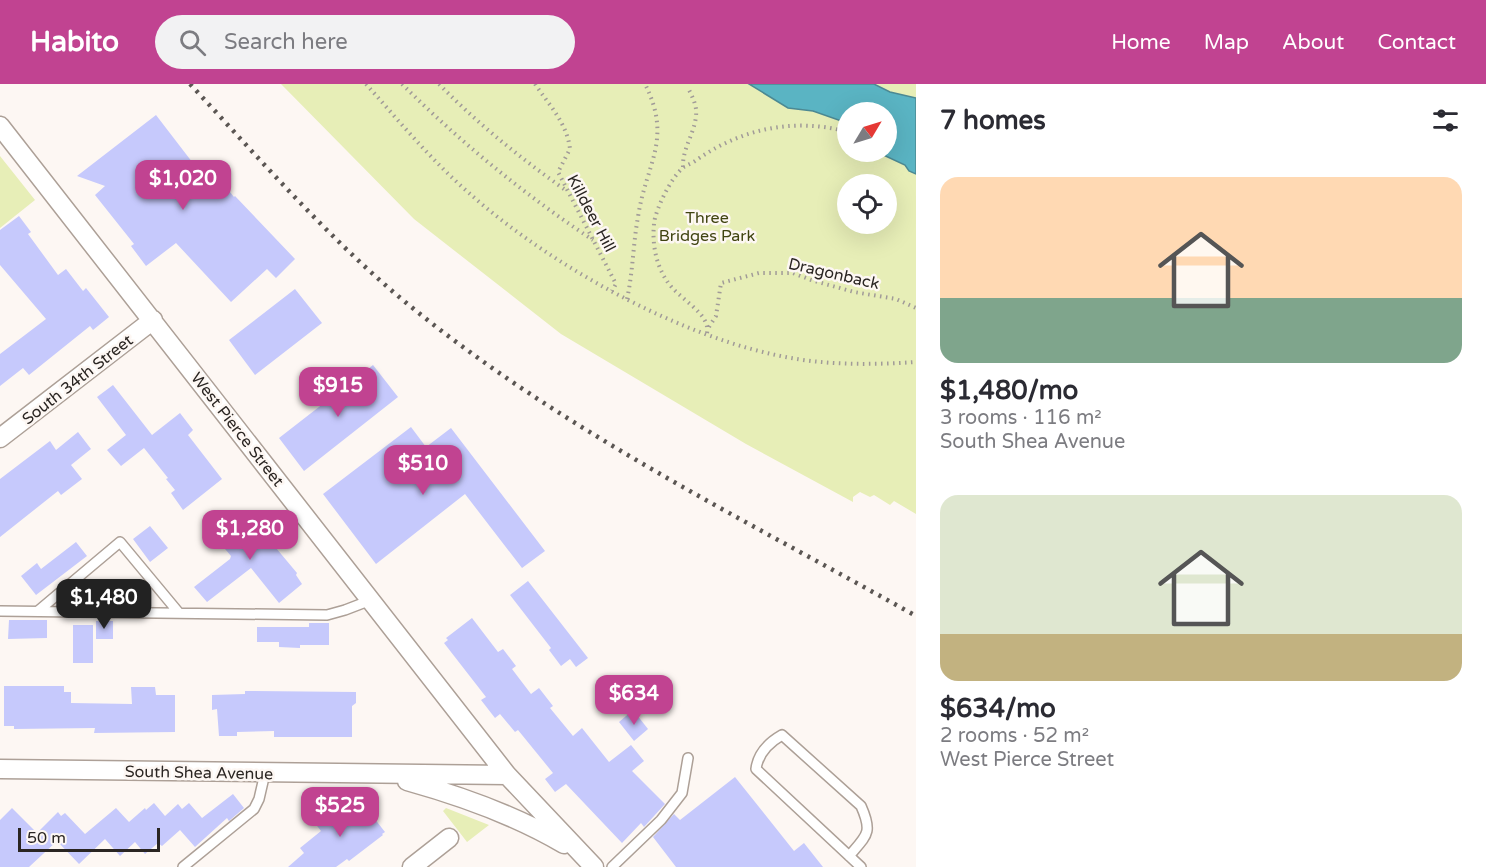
<!DOCTYPE html>
<html lang="en">
<head>
<meta charset="utf-8">
<style>
	body { margin:0; font-family:"Varela Round",sans-serif; background:#f2f2f3; color:#2b2b33; height:100vh; display:flex; flex-direction:column; font-size:22px; white-space:nowrap }
	* { box-sizing:border-box; margin:0 }
	p { font-size:20px; color:#7c7c81 }
	.icon { flex:none; width:33px; height:33px; fill:none; stroke:currentColor; stroke-width:2; stroke-linecap:round; stroke-linejoin:round }
	.map { position:relative; flex:1; overflow:hidden }
	.sheet { display:flex; flex-direction:column; background:#fff; width:570px }
	.sheet>* { flex:none }
	.needle { width:39px; rotate:52deg }
	.controls { position:absolute; left:837px; top:18px; display:grid; gap:12px }
	.controls a { display:grid; place-items:center; width:60px; height:60px; border-radius:50%; background:#fff; box-shadow:0 6px 24px #0002; font-size:30px }
	.scale { position:absolute; left:18px; bottom:15px; width:142px; box-sizing:border-box; padding-left:6px; border:3px solid #2a2522; border-top:0; font-size:16px; line-height:21px; white-space:nowrap; color:#2a2522; -webkit-text-stroke:4px #fdf7f3; paint-order:stroke }
	.price { position:absolute; translate:-50% -51px; padding:0 14px; border-radius:12px; background:#c14391; color:#fff; font-size:20px; line-height:39px; filter:drop-shadow(0 2px 3px #0008) }
	.price::after { content:''; position:absolute; left:50%; top:36px; width:18px; height:14px; margin-left:-9px; background:inherit; clip-path:polygon(0 0,100% 0,50% 100%) }
	.price.on { background:#222; color:#fff }
	ul { padding:0; list-style:none }
	li { display:grid; align-content:center; gap:12px; height:318px; padding:0 24px }
	li span { display:grid; place-items:center; height:186px; border-radius:18px; color:#555 }
	li>.icon { margin-inline-start:auto }
	span .icon { width:108px; height:108px; fill:#fffc; stroke-width:1 }
	li b { font-size:26px }
	h2 { display:flex; justify-content:space-between; align-items:center; height:72px; padding:0 24px; font-size:26px }
	header { display:flex; align-items:center; gap:36px; box-sizing:border-box; height:84px; padding:0 30px; background:#c14391; color:#fff }
	header strong { font-size:28px }
	nav { display:flex; gap:33px; margin-inline-start:auto; font-size:21px }
	.search { width:420px; height:54px; background:#f2f2f3; display:flex; align-items:center; gap:15px; box-sizing:border-box; padding:0 21px; border-radius:33px; color:#7c7c81; font-size:22px }
	main { display:flex; flex:1; min-height:0 }
	.map>svg:first-child { display:block }
	.green { fill:#e7eeb7; fill-rule:evenodd }
	.water { fill:#5ab4c3; stroke:#4c8993; stroke-width:1.5 }
	.building { fill:#c6c9fc }
	.lines { fill:none; stroke-linecap:round; stroke-linejoin:round }
	.service-casing { stroke:#ada097; stroke-width:12 }
	.minor-casing { stroke:#ada097; stroke-width:21 }
	.path { stroke:#a19b98; stroke-width:4; stroke-dasharray:1.5 4.5; stroke-linecap:butt }
	.service { stroke:#fff; stroke-width:9 }
	.minor { stroke:#fff; stroke-width:18 }
	.rail { stroke:#5b5653; stroke-width:4.5; stroke-dasharray:3 6; stroke-linecap:butt }
	.labels { text-anchor:middle; stroke-width:5; stroke-linejoin:round; paint-order:stroke }
	.street-label { font-size:16px; fill:#2a2522; stroke:#fdf7f3 }
	.park-label { font-size:16px; fill:#404411; stroke:#fdf7f3 }
</style>
</head>
<body>
<header>
<strong>Habito</strong>
<div class="search"><svg class="icon" aria-label="search" viewBox="0 0 24 24"><circle cx="10" cy="10" r="6"/><path d="M15 15l6 6"/></svg>Search here</div>
<nav><a>Home</a><a>Map</a><a>About</a><a>Contact</a></nav>
</header>
<main>
<div class="map">
<svg width="916" height="783" viewBox="0 0 916 783">
	<rect width="100%" height="100%" fill="#fdf7f3"/>
	<!-- green -->
	<path class="green" d="M281,0H749L788,24L813,27L847,39L848,68C867,68 889,67 905,81C909,84 911,87 916,90V430L894,417L890,421L874,411L870,413L860,408L853,413V418L746,360L561,250L414,135ZM848,100H886V140H848Z
		M874,0H916V14L890,8Z
		M0,72L35,116L0,144Z
		M446,724L489,741L467,758L443,727Z"/>
	<!-- water -->
	<path class="water" d="M749,0H874L890,8L916,14V90L909,87L905,81L877,68H886V28H848L847,39L813,27L788,24Z"/>
	<!-- building -->
	<path class="building" d="M156,31L209,100L218,93L234,113L235,112L295,175L276,194L267,185L231,218L176,159L146,182L131,162L134,160L95,111L105,102L77,92Z
		M19,132L31,148L28,150L58,191L66,185L83,207L86,204L109,233L93,246L90,242L29,291L23,284L0,302V270L46,235L0,181V146Z
		M295,205L322,239L255,291L229,256Z
		M373,281L398,313L304,387L279,354Z
		M113,301L152,351L180,329L193,346L188,351L222,395L183,426L171,409L175,406L166,395L168,394L144,364L121,382L107,366L126,351L97,313Z
		M411,343L426,363L451,344L545,467L522,484L465,410L376,480L323,410Z
		M78,348L91,365L71,381L82,395L61,411L58,407L0,453V395L50,357L56,366Z
		M245,427L297,489L296,491L302,500L279,519L251,484L207,518L194,503L230,475L231,472L214,452Z
		M150,442L168,464L150,478L133,455Z
		M76,458L87,472L36,511L21,492L37,479L41,485Z
		M528,497L588,574L576,583L570,575L561,582L549,566L551,564L510,511Z
		M472,534L498,568L503,565L516,582L512,585L531,610L539,604L553,622L550,624L573,652L582,644L609,678L631,661L644,677L632,687L665,720L644,743L641,739L622,759L566,700L555,708L545,695L553,689L518,646L515,648L500,630L495,634L481,616L486,613L444,559L448,556L446,554Z
		M9,536H47V554L8,555Z
		M96,537H113V555H96Z
		M309,539H329V561H300V564L279,563V558H257V543H309Z
		M73,541H93V579H73Z
		M4,602H64V608H71V619L132,620L131,603H155L156,611H175V648L94,649L95,644L14,645V642H4Z
		M245,607L356,608V619L352,622V653H274V647L237,648V652H219L217,625L212,626V611L245,610Z
		M633,626L648,645L634,657L619,638Z
		M735,693L794,767L804,759L823,783H676L653,753L674,730L680,736Z
		M233,710L244,724L229,737L227,734L195,763L180,746L162,762L158,759L145,770L135,758L120,772L105,755L79,780L57,757L29,783H0V736L12,724L37,749L58,728L61,732L65,729L85,750L116,724L129,738L145,724L146,726L154,719L165,732L178,720L182,725L189,719L202,734Z
		M363,720L385,748L382,750L383,751L349,777L347,775L336,783H288L304,769L300,764L321,747L314,738L334,723L337,728L344,722L347,727L355,721L358,724Z"/>
	<g class="lines">
		<defs>
			<path id="service" d="M0,527L327,531L345,526L371,516
				M38,527L120,458L179,529
				M849,772C867,751 873,749 861,722L782,651C768,659 758,669 756,685L861,783
				M183,783L254,725L259,715L265,689
				M612,783L661,736L682,709L688,674"/>
			<path id="minor" d="M0,42L507,691L594,783
				M0,354L153,236
				M0,685L507,691
				M407,697C461,712 515,731 564,760
				M412,783L449,754"/>
		</defs>
		<!-- service casing -->
		<use href="#service" class="service-casing"/>
		<!-- minor casing -->
		<use href="#minor" class="minor-casing"/>
		<!-- path -->
		<path class="path" d="M366,0C399,37 431,76 469,109C555,186 704,268 821,278C852,281 885,280 916,278
			M402,0C460,58 525,111 593,156
			M439,0C477,39 519,73 564,105
			M535,0C549,21 567,39 570,65L558,88L616,200L612,207
			M683,83C682,63 698,45 696,25C695,18 692,12 689,6
			M627,215C633,188 633,160 638,133C646,79 673,56 645,0
			M709,243L716,232L721,199L759,189H793L811,196L854,208L896,215L916,224
			M707,249C711,229 677,214 667,197C656,181 652,160 654,140C655,126 672,92 683,84C686,81 691,80 695,77C740,45 794,33 848,48"/>
		<!-- service -->
		<use href="#service" class="service"/>
		<!-- minor -->
		<use href="#minor" class="minor"/>
		<!-- rail -->
		<path class="rail" d="M190,0C259,74 326,152 404,217C559,345 742,434 916,532"/>
	</g>
	<g class="labels">
		<!-- street labels -->
		<g class="street-label">
			<text transform="translate(592 129) rotate(62)" y="6">Killdeer Hill</text>
			<text transform="translate(834 189) rotate(13)" y="6">Dragonback</text>
			<text transform="translate(77 295) rotate(-38)" y="6">South 34th Street</text>
			<text transform="translate(238 345) rotate(52)" y="6">West Pierce Street</text>
			<text transform="translate(199 688) rotate(1)" y="6">South Shea Avenue</text>
		</g>
		<!-- park labels -->
		<g class="park-label">
			<text x="707" y="139">Three<tspan x="707" dy="18">Bridges Park</tspan></text>
		</g>
	</g>
</svg>
<div class="controls">
<a><svg class="needle" viewBox="-14 -14 28 28"><path d="M0-13l5 13h-10z" fill="#e53935"/><path d="M0 13l5-13h-10z" fill="#7c7c81"/></svg></a>
<a><svg class="icon" aria-label="locate" viewBox="0 0 24 24"><circle cx="12" cy="12" r="6"/><path d="M12 2v4M12 18v4M2 12h4M18 12h4"/></svg></a>
</div>
<div class="scale">50 m</div>
<b class="price" style="left:183px;top:127px">$1,020</b>
<b class="price" style="left:338px;top:334px">$915</b>
<b class="price" style="left:423px;top:412px">$510</b>
<b class="price" style="left:250px;top:477px">$1,280</b>
<b class="price on" style="left:104px;top:546px">$1,480</b>
<b class="price" style="left:634px;top:642px">$634</b>
<b class="price" style="left:340px;top:754px">$525</b>
</div>
<section class="sheet">
<h2>7 homes<svg class="icon" aria-label="filters" viewBox="0 0 24 24"><path d="M4 7h16M4 17h16"/><circle cx="9" cy="7" r="2"/><circle cx="15" cy="17" r="2"/></svg></h2>
<ul>
<li><span style="background:linear-gradient(#ffd9b3 65%,#7fa58c 0)"><svg class="icon" aria-label="home" viewBox="0 0 24 24"><path d="M3 11l9-7 9 7M6 9v11h12V9"/></svg></span><div><b>$1,480/mo</b><p>3 rooms · 116 m²</p><p>South Shea Avenue</p></div></li>
<li><span style="background:linear-gradient(#dfe7d0 75%,#c2b280 0)"><svg class="icon" aria-label="home" viewBox="0 0 24 24"><path d="M3 11l9-7 9 7M6 9v11h12V9"/></svg></span><div><b>$634/mo</b><p>2 rooms · 52 m²</p><p>West Pierce Street</p></div></li>
</ul>
</section>
</main>
</body>
</html>
